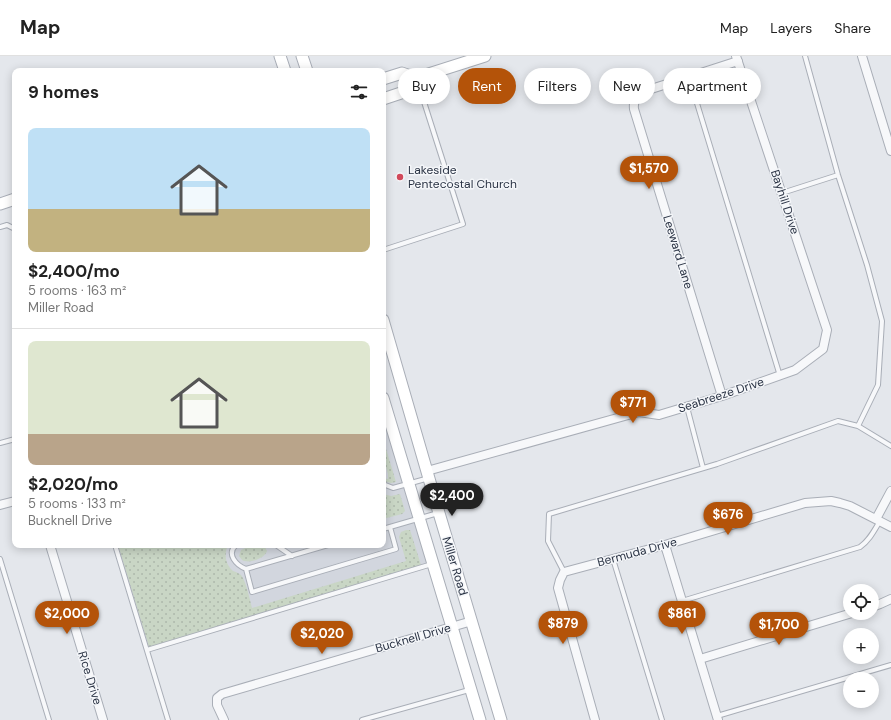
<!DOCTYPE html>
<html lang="en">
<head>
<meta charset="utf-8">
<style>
	body { margin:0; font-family:"DM Sans",sans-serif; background:#f2f2f2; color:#222; height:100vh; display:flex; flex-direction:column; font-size:15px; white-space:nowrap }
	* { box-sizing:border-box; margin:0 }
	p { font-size:13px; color:#767676 }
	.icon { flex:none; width:22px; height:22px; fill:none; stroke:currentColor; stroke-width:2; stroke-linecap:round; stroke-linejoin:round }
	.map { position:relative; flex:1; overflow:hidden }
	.drawer { position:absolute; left:12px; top:12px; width:374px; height:480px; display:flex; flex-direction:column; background:#fff; border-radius:8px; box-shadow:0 2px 10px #0003 }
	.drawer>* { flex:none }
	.top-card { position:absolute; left:398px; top:12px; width:380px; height:36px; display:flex; gap:8px }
	.tools { position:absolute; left:843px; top:528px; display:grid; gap:8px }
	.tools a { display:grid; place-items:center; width:36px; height:36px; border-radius:50%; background:#fff; box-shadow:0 2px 10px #0003; font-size:20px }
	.price { position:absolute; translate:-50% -34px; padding:0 9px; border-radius:14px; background:#b45309; color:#fff; font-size:13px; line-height:26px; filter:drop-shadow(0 1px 2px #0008) }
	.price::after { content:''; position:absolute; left:50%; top:24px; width:12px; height:9px; margin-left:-6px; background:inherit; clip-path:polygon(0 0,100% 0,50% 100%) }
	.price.active { background:#222; color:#fff }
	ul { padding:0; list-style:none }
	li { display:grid; align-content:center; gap:8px; height:212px; padding:0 16px }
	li+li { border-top:1px solid #e0e0e0 }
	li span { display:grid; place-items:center; height:124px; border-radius:8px; color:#555 }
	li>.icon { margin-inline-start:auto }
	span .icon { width:72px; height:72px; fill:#fffc; stroke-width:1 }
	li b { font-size:17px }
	h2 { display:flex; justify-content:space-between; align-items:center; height:48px; padding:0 16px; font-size:17px }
	.tag { padding:0 14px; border-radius:18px; background:#fff; box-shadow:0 2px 10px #0003; font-size:14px; line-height:36px }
	.tag.active { background:#b45309; color:#fff }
	header { display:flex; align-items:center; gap:24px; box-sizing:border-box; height:56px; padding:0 20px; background:#fff; border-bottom:1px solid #e0e0e0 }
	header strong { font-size:19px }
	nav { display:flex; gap:22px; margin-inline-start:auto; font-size:14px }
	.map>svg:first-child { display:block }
	.built { fill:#d2d6de }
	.grass { fill:url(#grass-dots) }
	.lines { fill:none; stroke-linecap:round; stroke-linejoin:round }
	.service-casing { stroke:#a9aeb7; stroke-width:6 }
	.minor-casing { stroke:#a9aeb7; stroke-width:10 }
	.secondary-casing { stroke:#a9aeb7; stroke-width:13 }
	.service { stroke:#f7f8fa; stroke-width:4 }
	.minor { stroke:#f7f8fa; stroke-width:8 }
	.secondary { stroke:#fff; stroke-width:11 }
	.poi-dot { fill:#d1495b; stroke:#f4f6f9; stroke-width:1.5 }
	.labels { text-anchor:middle; stroke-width:3; stroke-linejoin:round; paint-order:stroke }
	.poi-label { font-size:12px; fill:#2b3445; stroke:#f4f6f9; text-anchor:start }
	.street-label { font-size:12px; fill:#2b3445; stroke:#f4f6f9 }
</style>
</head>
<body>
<header>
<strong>Map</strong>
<nav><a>Map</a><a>Layers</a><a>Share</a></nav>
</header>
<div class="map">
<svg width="891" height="664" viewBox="0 0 891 664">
	<defs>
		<pattern id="grass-dots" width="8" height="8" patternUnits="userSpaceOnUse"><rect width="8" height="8" fill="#c9d6c5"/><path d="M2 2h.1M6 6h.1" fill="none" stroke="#adb8ab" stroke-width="1.8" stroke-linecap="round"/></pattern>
	</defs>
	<rect width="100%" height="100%" fill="#e4e7ec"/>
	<!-- built -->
	<path class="built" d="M383,362L427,508L149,591L118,489H383Z"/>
	<!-- grass -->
	<path class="grass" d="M383,383L396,426L391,427L383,425V422L388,423V418L383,400Z
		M383,438L391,440L400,438L405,455L402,458L383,463Z
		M406,474H410L421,509L149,591L118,489H228C224,498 225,508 233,515C236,516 239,517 241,519C246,525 250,544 252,552L406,505L399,481L401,476Z
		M252,489H264L267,495C264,503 249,508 242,504L239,500L241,494Z"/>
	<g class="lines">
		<defs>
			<path id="service" d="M689,21L780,320
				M782,137L838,119
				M0,171L7,169L15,173
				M383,194L463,168L417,24
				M687,351L703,412
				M858,370L891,390
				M0,387L15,383
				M383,428L393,432L429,422
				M383,473L438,457
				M115,489L168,664
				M236,489C226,498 236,509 246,513
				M276,489L292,500
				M328,489L246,513L252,536L396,493L390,471
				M0,503L49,664
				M613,503L662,664
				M564,516L548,485L549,458L717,408L838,365L858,370L878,329L882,265L867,209L838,119L805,0
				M682,545L860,491C869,485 874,475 880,465
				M147,594L432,508
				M717,660L891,609
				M362,664L469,634"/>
			<path id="minor" d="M862,0L891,95
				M722,340L634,53C633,44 637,38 645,35L738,5
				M427,415L639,356L659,359L722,340L795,314L823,293L827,274L736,0
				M0,449L15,445
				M876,463L891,435
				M50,489L103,664
				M665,489L718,664
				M872,551L880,548L891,543
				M700,603L852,557
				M224,664L217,649V642L222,638L472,565
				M595,664L558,532L560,524L564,516L665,489L805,447L831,445L840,447L850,450L891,471"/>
			<path id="secondary" d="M280,0L285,15
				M302,0L307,15
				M383,23L402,17L416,22L485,0
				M383,43L407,35L416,22
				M0,148L15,143
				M383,264L439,457L501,664
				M383,342L480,664"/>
		</defs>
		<!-- service casing -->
		<use href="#service" class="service-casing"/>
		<!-- minor casing -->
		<use href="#minor" class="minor-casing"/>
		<!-- secondary casing -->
		<use href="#secondary" class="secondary-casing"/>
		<!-- service -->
		<use href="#service" class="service"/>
		<!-- minor -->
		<use href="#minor" class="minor"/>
		<!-- secondary -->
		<use href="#secondary" class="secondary"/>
	</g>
	<!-- markers -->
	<circle class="poi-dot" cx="400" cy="121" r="4"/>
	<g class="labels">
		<!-- poi labels -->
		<g class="poi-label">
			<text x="408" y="118">Lakeside<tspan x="408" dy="14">Pentecostal Church</tspan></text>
		</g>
		<!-- street labels -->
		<g class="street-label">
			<text transform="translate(785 146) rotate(72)" y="4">Bayhill Drive</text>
			<text transform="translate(678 196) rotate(73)" y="4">Leeward Lane</text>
			<text transform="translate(721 339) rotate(-18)" y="4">Seabreeze Drive</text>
			<text transform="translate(637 496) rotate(-15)" y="4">Bermuda Drive</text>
			<text transform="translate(455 510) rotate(73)" y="4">Miller Road</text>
			<text transform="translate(413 582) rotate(-16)" y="4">Bucknell Drive</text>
			<text transform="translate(90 622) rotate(73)" y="4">Rice Drive</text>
		</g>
	</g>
</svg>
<div class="tools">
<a><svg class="icon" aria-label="locate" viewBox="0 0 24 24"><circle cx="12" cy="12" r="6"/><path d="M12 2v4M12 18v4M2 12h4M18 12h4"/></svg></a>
<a>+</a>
<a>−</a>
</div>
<b class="price" style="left:649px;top:134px">$1,570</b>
<b class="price" style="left:633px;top:368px">$771</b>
<b class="price active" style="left:452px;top:461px">$2,400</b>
<b class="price" style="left:728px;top:480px">$676</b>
<b class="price" style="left:67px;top:579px">$2,000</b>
<b class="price" style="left:682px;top:579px">$861</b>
<b class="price" style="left:563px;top:589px">$879</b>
<b class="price" style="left:779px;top:590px">$1,700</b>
<b class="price" style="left:322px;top:599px">$2,020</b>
<div class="top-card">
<a class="tag">Buy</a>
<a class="tag active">Rent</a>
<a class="tag">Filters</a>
<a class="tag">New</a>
<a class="tag">Apartment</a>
</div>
<section class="drawer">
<h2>9 homes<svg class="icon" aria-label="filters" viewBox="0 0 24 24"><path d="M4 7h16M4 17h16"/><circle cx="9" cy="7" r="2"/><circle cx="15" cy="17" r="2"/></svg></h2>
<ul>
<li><span style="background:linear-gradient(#bfe0f5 65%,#c2b280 0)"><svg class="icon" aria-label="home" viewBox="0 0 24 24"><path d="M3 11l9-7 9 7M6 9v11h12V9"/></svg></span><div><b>$2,400/mo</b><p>5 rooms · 163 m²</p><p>Miller Road</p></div></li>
<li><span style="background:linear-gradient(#dfe7d0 75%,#b9a48a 0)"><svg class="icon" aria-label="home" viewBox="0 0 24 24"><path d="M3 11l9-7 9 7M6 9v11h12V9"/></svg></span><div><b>$2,020/mo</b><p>5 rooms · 133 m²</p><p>Bucknell Drive</p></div></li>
</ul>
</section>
</div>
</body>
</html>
